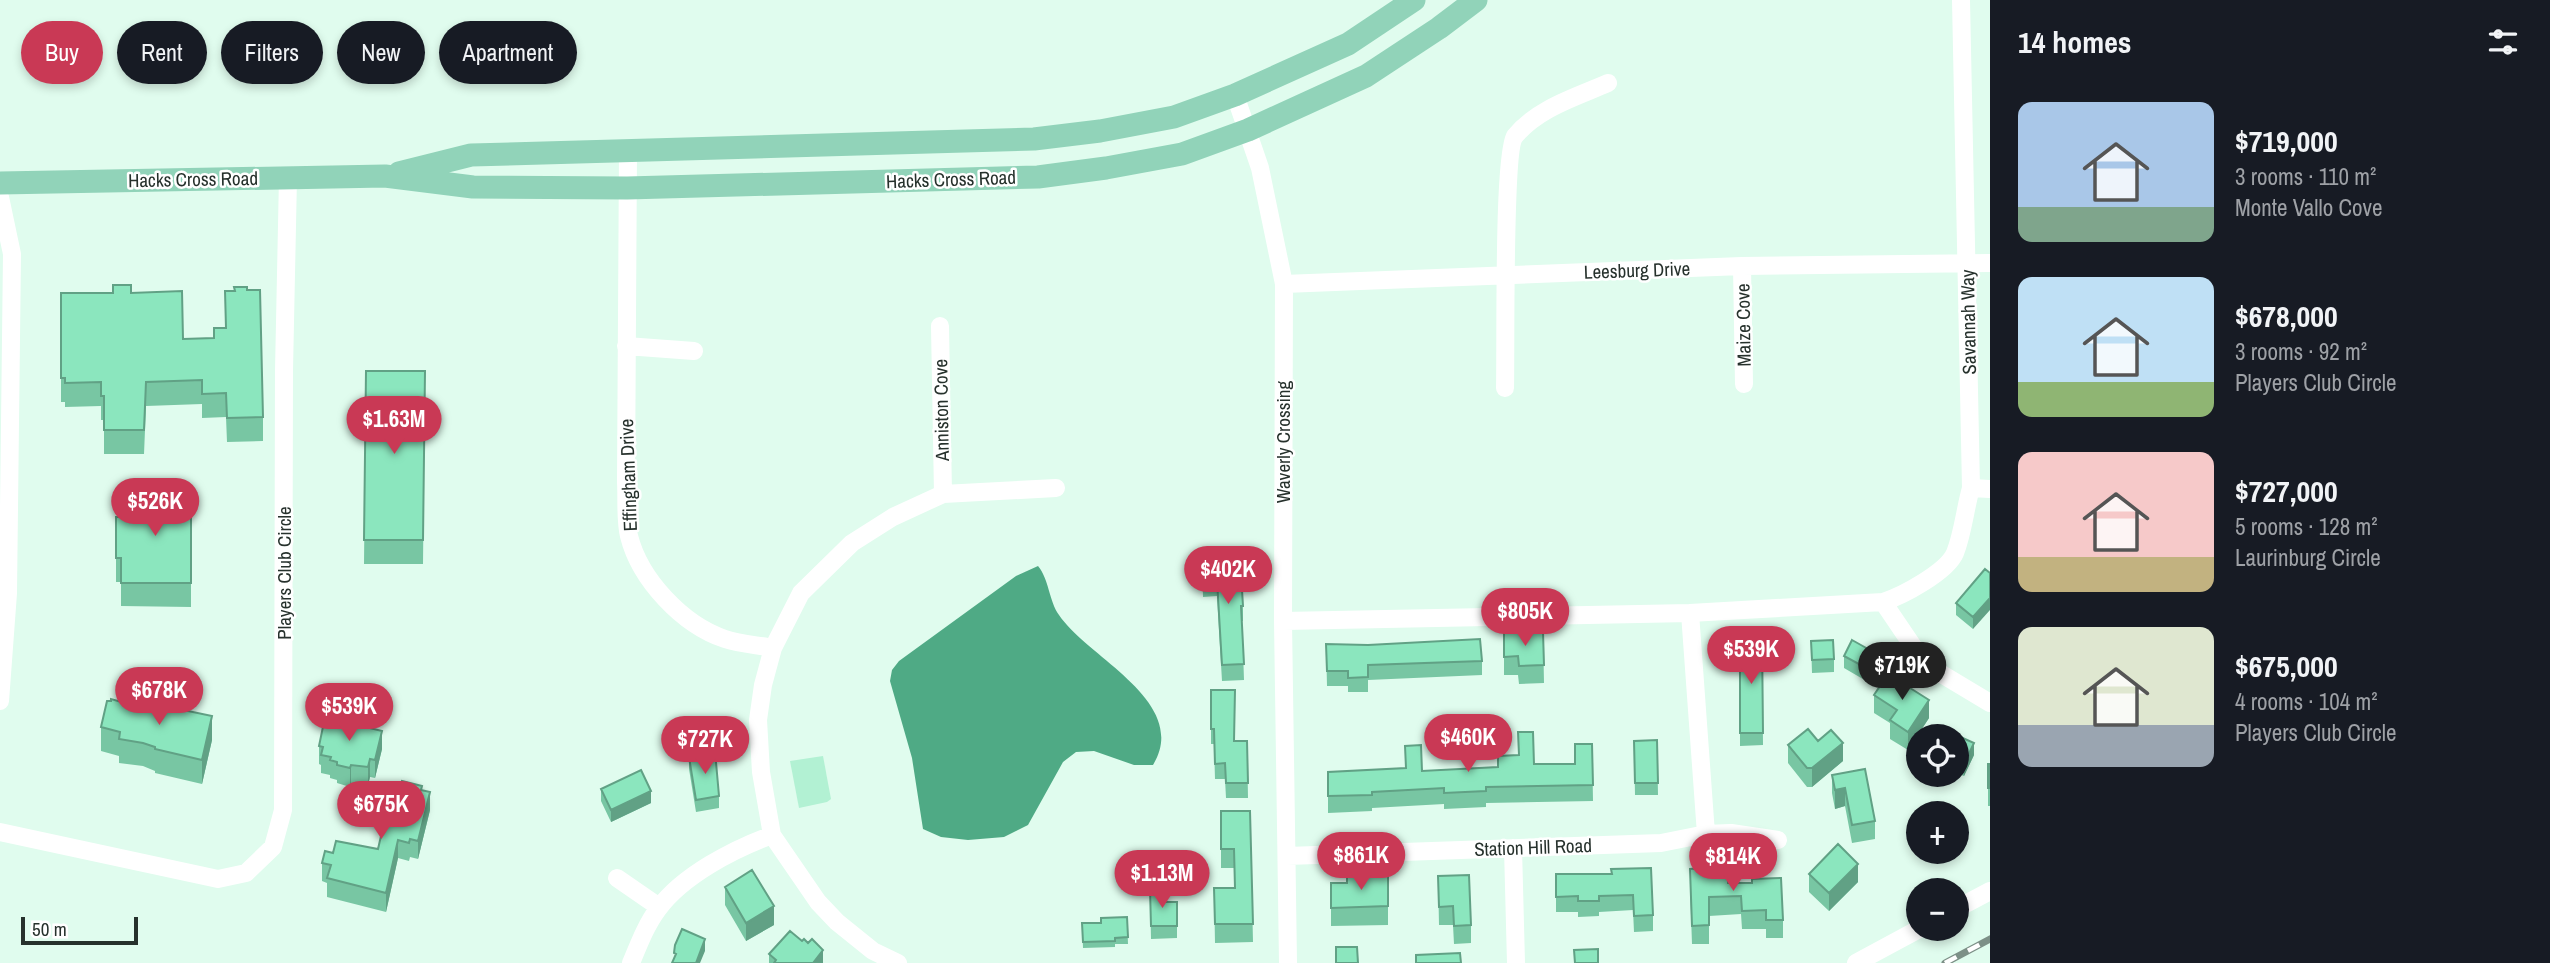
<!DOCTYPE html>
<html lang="en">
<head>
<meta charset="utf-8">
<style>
	body { margin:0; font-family:"Archivo Narrow",sans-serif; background:#20242c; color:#f1f3f6; height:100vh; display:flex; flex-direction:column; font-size:26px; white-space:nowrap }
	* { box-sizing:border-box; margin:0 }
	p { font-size:23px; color:#9ea1a6 }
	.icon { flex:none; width:38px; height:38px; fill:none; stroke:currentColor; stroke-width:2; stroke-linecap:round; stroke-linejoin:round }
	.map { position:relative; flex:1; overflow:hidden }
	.sheet { display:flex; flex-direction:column; background:#171b24; width:560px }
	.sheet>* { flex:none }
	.banner { position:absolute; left:21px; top:21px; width:665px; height:63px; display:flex; gap:14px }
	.tools { position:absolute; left:1906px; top:724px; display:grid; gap:14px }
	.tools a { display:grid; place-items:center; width:63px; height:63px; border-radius:50%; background:#171b24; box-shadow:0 4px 10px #0003; font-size:35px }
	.scale { position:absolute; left:21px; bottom:18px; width:117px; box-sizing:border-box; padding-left:7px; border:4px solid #26312c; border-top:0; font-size:19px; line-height:24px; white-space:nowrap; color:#26312c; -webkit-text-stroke:5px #fff; paint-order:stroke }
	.price { position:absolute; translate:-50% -60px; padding:0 16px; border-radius:24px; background:#c93955; color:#fff; font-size:23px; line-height:46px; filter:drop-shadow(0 2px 4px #0008) }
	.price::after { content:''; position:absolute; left:50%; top:42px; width:21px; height:16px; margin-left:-10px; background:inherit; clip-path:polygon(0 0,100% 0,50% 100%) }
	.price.on { background:#222; color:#fff }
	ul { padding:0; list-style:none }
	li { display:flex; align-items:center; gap:21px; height:175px; padding:0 28px }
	li span { display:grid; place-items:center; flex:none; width:196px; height:140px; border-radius:14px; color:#555 }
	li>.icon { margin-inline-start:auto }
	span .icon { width:84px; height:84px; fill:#fffc; stroke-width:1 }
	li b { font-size:30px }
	h2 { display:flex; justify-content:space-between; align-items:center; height:84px; padding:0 28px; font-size:30px }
	.pill { padding:0 24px; border-radius:32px; background:#171b24; box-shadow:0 4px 10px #0003; font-size:24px; line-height:63px }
	.pill.on { background:#c93955; color:#fff }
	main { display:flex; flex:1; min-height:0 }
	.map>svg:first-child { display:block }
	.green { fill:#b2f1d3 }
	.water { fill:#4faa85 }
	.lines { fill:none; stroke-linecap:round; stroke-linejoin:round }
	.minor { stroke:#fff; stroke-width:18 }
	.major { stroke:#91d3b9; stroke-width:23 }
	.rail-casing { stroke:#7d9087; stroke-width:7 }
	.rail { stroke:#fff; stroke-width:4.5; stroke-dasharray:13; stroke-linecap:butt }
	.wall { fill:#78c6a3 }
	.shaded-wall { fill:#61a185 }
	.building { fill:#8be6be; stroke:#61a185; stroke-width:2 }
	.labels { text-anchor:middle; stroke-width:5; stroke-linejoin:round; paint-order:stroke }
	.street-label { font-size:19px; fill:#26312c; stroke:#fff }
</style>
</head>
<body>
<main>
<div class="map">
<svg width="1990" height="963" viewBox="0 0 1990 963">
	<rect width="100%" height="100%" fill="#e0fcee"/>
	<!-- green -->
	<path class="green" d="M823,756L831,799L827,802L799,808L790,761Z"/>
	<!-- water -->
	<path class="water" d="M1038,566C1049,579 1049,601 1059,615C1088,658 1191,702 1153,765H1134L1094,751L1076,752L1063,762L1028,825L1004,837L968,840L941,837L923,829L912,758L890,681L892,670L899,661L1016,576Z"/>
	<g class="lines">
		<!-- minor -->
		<path class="minor" d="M1235,95L1260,168L1284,284L1283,621L1288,963
			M628,150L626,482C627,499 625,520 629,536C640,580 683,625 725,639C740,644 758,645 773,648
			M0,197L12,254L8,593L0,701
			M1742,266L1744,384
			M1284,284L1742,266L1990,263
			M940,326L943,494
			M626,346L694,351
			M1505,388C1506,354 1503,151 1515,136C1538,108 1576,97 1608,83
			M1971,488L1990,489
			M1883,602L1925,664L1990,703
			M1690,613L1706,834
			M1283,621L1690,613L1883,602C1902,596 1947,572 1955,553C1963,533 1965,509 1971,488L1961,0
			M0,832L218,879L246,873L273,847L283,810L284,371L288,177
			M1513,848L1516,963
			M1287,856L1661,843L1706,834L1731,833L1778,840
			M617,878L659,907
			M1956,909L1990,891
			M631,963C639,944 646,925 658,909C683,875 734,849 772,835
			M898,963L873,951L837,922L818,902L772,835L761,772L758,720L763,685L773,648L801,593L852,543L893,517L943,494L1056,488
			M1856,963L1919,929"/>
		<!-- major -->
		<path class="major" d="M399,173L471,155L1034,139L1100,131L1174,117L1235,95L1348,44L1414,0
			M0,183L385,176L473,187L627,188L1038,177L1106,168L1182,154L1248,130L1366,76L1439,28L1476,0"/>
		<defs>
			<path id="rail" d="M1945,963L1990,939"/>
		</defs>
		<!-- rail casing -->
		<use href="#rail" class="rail-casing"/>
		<!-- rail -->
		<use href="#rail" class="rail"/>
	</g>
	<!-- wall -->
	<path class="wall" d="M225,291L263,417V441L227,442L226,417L202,418V404L146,406L144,454H104V420H101V406L65,407V402H61V293H131L183,339L214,338L225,328Z
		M366,371H425L423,564H364Z
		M191,493V607L121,606V582H116V558L122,517Z
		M1202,560L1243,606V621H1242L1244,680L1222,681L1217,596L1203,597Z
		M1985,569L1973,629L1956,615V603Z
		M1543,632L1544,683L1519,684L1518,675H1504V633Z
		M1762,637L1763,745L1740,746V638Z
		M1811,641L1834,659V672L1812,673Z
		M1326,644L1482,661V675L1368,680V692H1348V686H1327Z
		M1844,656L1877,666L1868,682L1844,668Z
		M1211,690L1235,741H1247L1248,798H1226L1225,779H1215L1214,744H1211Z
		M1874,695L1929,718L1908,750L1890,739V723L1874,713Z
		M101,727L212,740L202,784L155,773V771L143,766L119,763V756L101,751Z
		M1518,732L1534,764H1575L1592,744L1593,801L1486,803V807L1444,809V804L1372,808V811L1328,813V772L1406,769L1405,746L1422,771L1498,767L1518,755Z
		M1956,737L1974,755L1964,776L1956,773Z
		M1657,740L1658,795H1635L1634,741Z
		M1818,741L1843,761L1812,787H1807L1788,763V745Z
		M319,746L382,749L375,778L370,777L368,785L351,783L350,787L337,783V780L330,778V775L321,773V765L319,764Z
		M689,757L719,796V808L696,812L689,769Z
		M1988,764H1990V806H1988Z
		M1832,775L1875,821V839L1852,843L1845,806L1835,809L1832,793Z
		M401,785L422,790L430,810L418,859L410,857L409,861L398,858L386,912L327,897V883L322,881V863L333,853L378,849L381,835V831H380V813L386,801Z
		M601,789L651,803L611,822L601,801Z
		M1221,811H1250L1253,942L1215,943L1214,888H1235L1234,868H1221Z
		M1388,874V925L1331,926V883H1347Z
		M1556,874H1611L1653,915V931L1634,932L1633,910L1599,912V916L1578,917V912H1556Z
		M1809,874L1858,882L1829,911L1809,892Z
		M1438,876L1471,925V943L1454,944L1453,925H1439Z
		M1728,883L1783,920V938H1766V929H1742L1741,914L1709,916V944H1692L1690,887Z
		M725,887L774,925L746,941L725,905Z
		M1150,889L1165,902H1177V938L1151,939Z
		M1127,917L1128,944H1115V947L1083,948L1082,923H1101Z
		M769,954L823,962V963H769Z"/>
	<!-- shaded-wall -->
	<path class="shaded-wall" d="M1990,598V610L1973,629V617Z
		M1877,654V666L1868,682V669Z
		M1929,700V718L1908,750V732Z
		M212,716V740L202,784V760Z
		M382,731V749L375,778V760Z
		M1843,743V761L1812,787V768Z
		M1974,743V755L1964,776V764Z
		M370,759V777L368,785V767Z
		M351,765V783L350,787V768Z
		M1845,788V806L1835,809V790Z
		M651,791V803L611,822V810Z
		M430,792V810L418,859V841Z
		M398,840V858L386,912V893Z
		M1858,864V882L1829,911V893Z
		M774,906V925L746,941V923Z
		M705,939V951L700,963H696Z
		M823,950V963H813Z"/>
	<!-- building -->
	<path class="building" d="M113,285H131V293L182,291L183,339L214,338V328H226L225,291H235L234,287H247V290H260L263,417L227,418L226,393L202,394V380L146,382L144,430H104V396H101V382L65,383V378H61V293H113Z
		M366,371H425L423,540H364Z
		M122,493H191V583H121V558H116V517H122Z
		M1240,558L1243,606H1241L1244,664L1222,665L1217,580L1203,581L1202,560Z
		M1985,569L1990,573V598L1973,617L1956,603Z
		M1543,632L1544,665L1519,666L1518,656L1504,657V633Z
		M1762,637L1763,733H1740V638Z
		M1480,639L1482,661L1368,665V677L1348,678V671H1327L1326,644L1368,645Z
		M1833,640L1834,659L1812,660L1811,641Z
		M1852,640L1877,654L1868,669L1844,656Z
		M1888,674L1929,700L1908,732L1890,720L1897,710L1874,695Z
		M1211,690H1235L1234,741H1247L1248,783H1226L1225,763L1215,764L1214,729H1211Z
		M126,698L212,716L202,760L155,749V747L143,743L119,739L120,732L101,727L107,701H111V699L125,703Z
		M325,717L382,731L375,760L370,759L368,767L351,765L350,768L337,765V762L330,760L331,757L321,755L323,747L319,746Z
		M1938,727L1974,743L1964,764L1956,761V737H1934Z
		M1808,729L1818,741L1831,730L1843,743L1812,768H1807L1788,745Z
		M1518,732H1533L1534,764H1575V744H1592L1593,785L1486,787V791L1444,793V788L1372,792V795L1328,796V772L1406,768L1405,746L1421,745L1422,771L1498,767V756L1519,755Z
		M1657,740L1658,783H1635L1634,741Z
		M715,751L719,796L696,800L689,757Z
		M1988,764H1990V788H1988Z
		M1865,769L1875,821L1852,825L1845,788L1835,790L1832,775Z
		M641,770L651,791L611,810L601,789Z
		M402,781L422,786L421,790L430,792L418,841L410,839L409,843L398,840L386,893L327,878L331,865L322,863L325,851L333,853L336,841L378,849L384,823H381L383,814L380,813L383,800L386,801L393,784L401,785Z
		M1221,811H1250L1253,924H1215L1214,888H1235L1234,849H1221Z
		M1838,844L1858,864L1829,893L1809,874Z
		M1728,862V883H1752V879L1781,878L1783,920H1766V910L1742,911L1741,896L1709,897V925L1692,926L1690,869L1703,868V863Z
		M1651,868L1653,915L1634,916L1633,895L1599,896V901H1578V896L1556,897V874H1612L1611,869Z
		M752,870L774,906L746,923L725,887Z
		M1388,874V906L1331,908V883H1347V875Z
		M1469,875L1471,925L1454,926L1453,906L1439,907L1438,876Z
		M1150,889H1165V902H1177V926H1151Z
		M1127,917L1128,937L1115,938V941L1083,942L1082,923H1101V918Z
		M682,929L705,939L696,963H672L676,954L674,953L675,945Z
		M790,931L802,941L804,939L808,943L812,939L823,950L813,963H774L776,960L769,954Z
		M1336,947H1357L1358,963H1336Z
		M1598,949V963H1575L1574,950Z
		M1460,953L1461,963H1416V955Z"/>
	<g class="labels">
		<!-- street labels -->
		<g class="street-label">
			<text transform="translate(193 179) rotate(-1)" y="7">Hacks Cross Road</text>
			<text transform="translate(951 179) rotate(-2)" y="7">Hacks Cross Road</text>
			<text transform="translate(1637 270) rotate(-2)" y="7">Leesburg Drive</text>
			<text transform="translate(1968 322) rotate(-91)" y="7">Savannah Way</text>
			<text transform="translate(1743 325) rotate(-91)" y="7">Maize Cove</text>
			<text transform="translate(941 410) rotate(-91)" y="7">Anniston Cove</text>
			<text transform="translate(1283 442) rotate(-90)" y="7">Waverly Crossing</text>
			<text transform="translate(628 475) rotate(-92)" y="7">Effingham Drive</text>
			<text transform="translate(284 573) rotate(-90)" y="7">Players Club Circle</text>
			<text transform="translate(1533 847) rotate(-2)" y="7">Station Hill Road</text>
		</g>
	</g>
</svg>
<div class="tools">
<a><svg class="icon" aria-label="locate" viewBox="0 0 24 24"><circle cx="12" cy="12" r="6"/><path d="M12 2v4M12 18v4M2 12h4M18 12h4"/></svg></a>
<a>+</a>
<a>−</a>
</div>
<div class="scale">50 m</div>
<b class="price" style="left:394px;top:456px">$1.63M</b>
<b class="price" style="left:155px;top:538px">$526K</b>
<b class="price" style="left:1228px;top:606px">$402K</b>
<b class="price" style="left:1525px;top:648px">$805K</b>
<b class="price" style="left:1751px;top:686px">$539K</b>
<b class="price on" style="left:1902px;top:702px">$719K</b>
<b class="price" style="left:159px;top:727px">$678K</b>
<b class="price" style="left:349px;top:743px">$539K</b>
<b class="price" style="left:1468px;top:774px">$460K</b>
<b class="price" style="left:705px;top:776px">$727K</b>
<b class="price" style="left:381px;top:841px">$675K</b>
<b class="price" style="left:1361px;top:892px">$861K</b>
<b class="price" style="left:1733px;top:893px">$814K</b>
<b class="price" style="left:1162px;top:910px">$1.13M</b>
<div class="banner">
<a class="pill on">Buy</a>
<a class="pill">Rent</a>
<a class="pill">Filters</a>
<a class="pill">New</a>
<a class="pill">Apartment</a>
</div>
</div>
<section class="sheet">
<h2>14 homes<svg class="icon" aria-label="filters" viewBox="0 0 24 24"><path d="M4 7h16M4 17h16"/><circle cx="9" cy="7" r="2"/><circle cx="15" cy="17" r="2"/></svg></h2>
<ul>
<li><span style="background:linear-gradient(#a9c7e8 75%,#7fa58c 0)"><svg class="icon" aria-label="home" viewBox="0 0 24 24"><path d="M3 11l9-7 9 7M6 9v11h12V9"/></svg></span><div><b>$719,000</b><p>3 rooms · 110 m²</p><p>Monte Vallo Cove</p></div></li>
<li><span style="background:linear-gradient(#bfe0f5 75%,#8fb573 0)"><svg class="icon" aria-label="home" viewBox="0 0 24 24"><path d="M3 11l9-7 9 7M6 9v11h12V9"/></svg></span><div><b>$678,000</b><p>3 rooms · 92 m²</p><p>Players Club Circle</p></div></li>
<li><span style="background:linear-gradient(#f6c9c9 75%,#c2b280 0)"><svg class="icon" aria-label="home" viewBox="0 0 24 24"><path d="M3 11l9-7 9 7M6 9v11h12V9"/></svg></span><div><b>$727,000</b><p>5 rooms · 128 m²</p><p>Laurinburg Circle</p></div></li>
<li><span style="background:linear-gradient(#dfe7d0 70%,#9aa5b1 0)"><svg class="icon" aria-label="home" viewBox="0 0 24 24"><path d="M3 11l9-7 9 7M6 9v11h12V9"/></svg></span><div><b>$675,000</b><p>4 rooms · 104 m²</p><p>Players Club Circle</p></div></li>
</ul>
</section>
</main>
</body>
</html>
